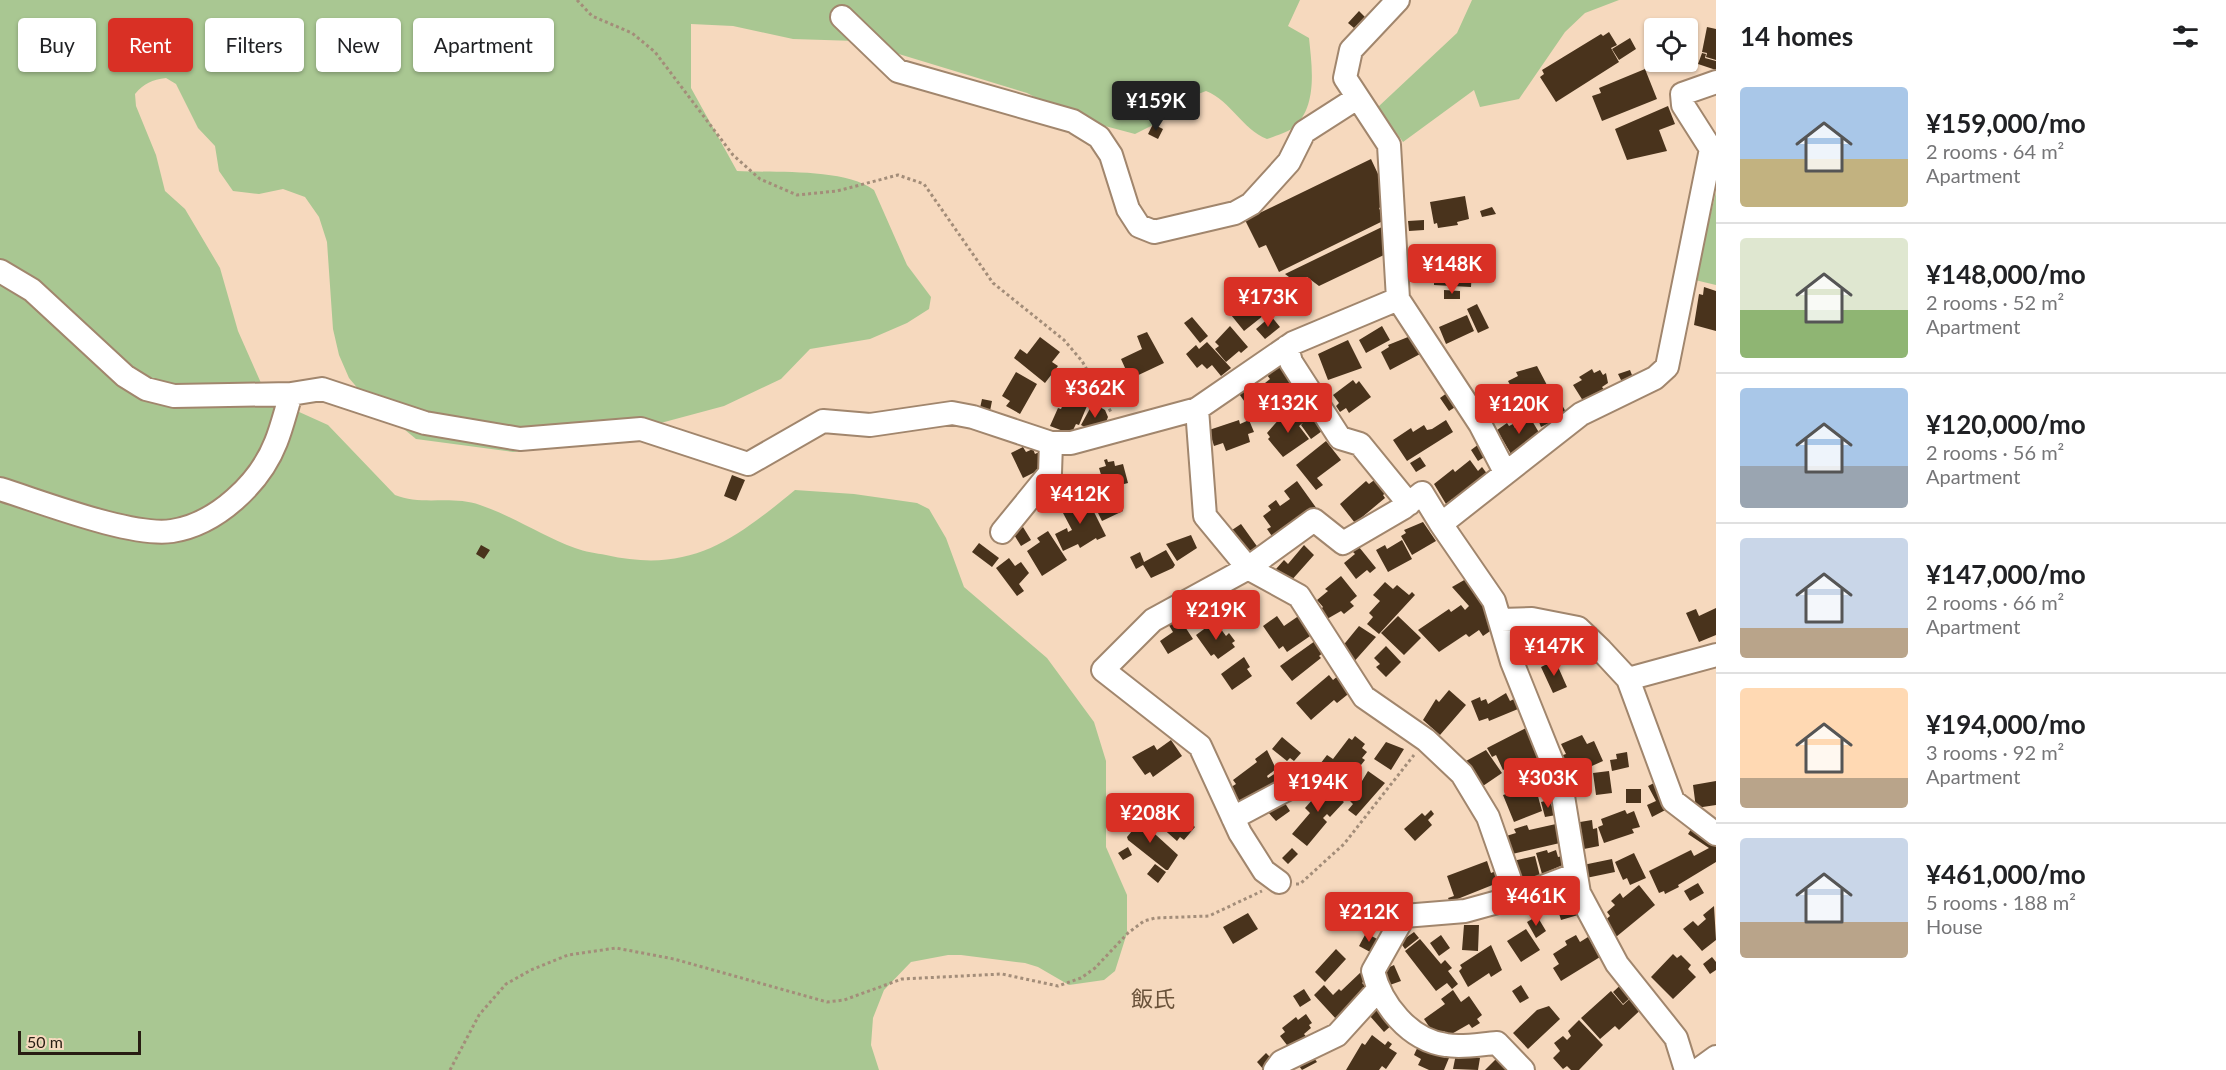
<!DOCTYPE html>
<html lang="en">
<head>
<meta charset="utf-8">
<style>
	body { margin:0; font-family:Lato,"Noto Sans JP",sans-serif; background:#f6f6f6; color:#202124; height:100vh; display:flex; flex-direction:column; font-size:22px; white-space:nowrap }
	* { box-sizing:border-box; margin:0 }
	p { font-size:20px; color:#757577 }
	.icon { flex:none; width:33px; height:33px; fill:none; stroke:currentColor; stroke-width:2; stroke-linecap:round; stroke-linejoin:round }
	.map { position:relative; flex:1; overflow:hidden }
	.side { display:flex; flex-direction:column; background:#fff; width:510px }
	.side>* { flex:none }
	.guide { position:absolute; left:18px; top:18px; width:570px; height:54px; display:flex; gap:12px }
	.tools { position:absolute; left:1644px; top:18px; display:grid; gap:12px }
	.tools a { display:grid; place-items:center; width:54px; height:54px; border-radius:6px; background:#fff; box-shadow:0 2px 4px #0004; font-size:30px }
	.scale { position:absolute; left:18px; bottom:15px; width:123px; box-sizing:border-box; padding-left:6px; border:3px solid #281d13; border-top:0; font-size:16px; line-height:21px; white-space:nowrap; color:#281d13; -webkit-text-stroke:4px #f6d9be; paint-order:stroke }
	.price { position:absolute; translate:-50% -51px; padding:0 14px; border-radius:6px; background:#d93025; color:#fff; font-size:20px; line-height:39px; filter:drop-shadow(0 2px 3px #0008) }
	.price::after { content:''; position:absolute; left:50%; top:36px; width:18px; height:14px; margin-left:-9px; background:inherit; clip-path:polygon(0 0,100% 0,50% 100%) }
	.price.selected { background:#222; color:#fff }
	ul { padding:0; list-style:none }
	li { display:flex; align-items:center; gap:18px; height:150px; padding:0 24px }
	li+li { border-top:2px solid #e0e0e0 }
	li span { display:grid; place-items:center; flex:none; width:168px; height:120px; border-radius:6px; color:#555 }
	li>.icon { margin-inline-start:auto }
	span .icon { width:72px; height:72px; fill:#fffc; stroke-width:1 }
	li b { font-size:26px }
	h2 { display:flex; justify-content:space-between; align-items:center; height:72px; padding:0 24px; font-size:26px }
	.tag { padding:0 21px; border-radius:6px; background:#fff; box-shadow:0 2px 4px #0004; font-size:21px; line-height:54px }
	.tag.selected { background:#d93025; color:#fff }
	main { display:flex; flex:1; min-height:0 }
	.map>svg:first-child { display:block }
	.green { fill:#a9c792 }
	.building { fill:#49331c }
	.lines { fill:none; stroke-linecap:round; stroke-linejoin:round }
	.minor-casing { stroke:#a1866d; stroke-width:26 }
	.path { stroke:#a38d79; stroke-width:3; stroke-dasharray:3 3; stroke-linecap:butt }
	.minor { stroke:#fff; stroke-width:22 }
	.labels { text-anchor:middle; stroke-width:6; stroke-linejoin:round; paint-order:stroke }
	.quarter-label { font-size:22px; fill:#6a523a; stroke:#f6d9be }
</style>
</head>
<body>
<main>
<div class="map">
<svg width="1716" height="1070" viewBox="0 0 1716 1070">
	<rect width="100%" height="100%" fill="#f6d9be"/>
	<!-- green -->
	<path class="green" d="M0,0H1300L1288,26L1309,38C1312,67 1318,107 1293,128C1286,133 1275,136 1267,139C1242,129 1231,101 1206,91L1172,104L1155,124L1135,134L1075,118L1027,93L856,41L793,39L733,26L691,24V88L737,171C776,173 843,168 874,190L907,265L931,297L929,309L907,323L870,339L810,349L781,379L724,406L590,442L513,452L416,439L365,397L349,378L339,355L333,329L327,242L319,217L305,197L283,189L259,194L233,191L219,171L215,146L198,128L176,84L166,78C152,80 144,83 135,94L136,106L156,155L165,191L185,209L220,268L238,331L265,392L277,402L328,425L395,495C421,506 452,495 480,505C513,516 542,536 575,548C585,552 596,553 606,555C690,574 733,541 795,490L854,494L917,503L929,509L946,538L964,587L1047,658L1094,722L1106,761V847L1127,895V933L1115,971L1104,980L1069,985L1038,967L1025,963L961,955H948L911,962L884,990L873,1018L871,1045L879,1070H0Z
		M1472,0H1619L1585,13L1565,32L1519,99L1480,107L1474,90L1403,142L1378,107L1457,33Z
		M1716,192V285L1695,280Z"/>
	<!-- building -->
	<path class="building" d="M1359,11L1365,17L1354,28L1348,23Z
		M1707,27L1716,29V60L1706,57L1707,53L1702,52Z
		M1609,32L1617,45L1611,48L1619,62L1556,102L1540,77L1544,74L1542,70L1601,34L1603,36Z
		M1630,38L1636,49L1619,60L1612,49Z
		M1702,53L1706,54L1705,58L1716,61V70L1698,64Z
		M1645,69L1657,99L1602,121L1592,96L1601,93L1599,88Z
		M1668,106L1675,124L1659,130L1667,151L1627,160L1615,129Z
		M1153,124L1163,129L1158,139L1148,134Z
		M1371,159L1385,189L1380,191L1386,205L1379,208L1385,220L1279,272L1266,245L1259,248L1245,220Z
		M1465,196L1469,219L1457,222L1458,225L1438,228L1437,223L1434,224L1430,202Z
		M1492,207L1496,214L1482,217L1480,211Z
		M1424,220V230L1409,231L1408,221Z
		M1384,226L1386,254L1319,286L1307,277L1297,283L1285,274Z
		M1445,266L1464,267V271H1472L1471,287L1434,285V268L1445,269Z
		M1704,287L1716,291V331L1694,325L1699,294L1703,295Z
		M1444,290L1460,291V299H1444Z
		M1262,295L1273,308L1244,331L1227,310L1234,304L1237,307L1251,296L1255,301Z
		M1477,304L1489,328L1478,333L1467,309Z
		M1467,315L1474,331L1446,344L1439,327Z
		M1271,316L1280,327L1265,339L1256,329Z
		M1192,317L1208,336L1200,343L1184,323Z
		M1230,326L1248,347L1241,353L1239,351L1226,362L1215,349L1219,346L1215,342Z
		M1382,326L1390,340L1366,353L1359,340Z
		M1147,332L1164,363L1130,379L1121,359L1142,349L1137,336Z
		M1413,335L1422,353L1390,370L1381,352L1389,347L1388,345Z
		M1040,337L1060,352L1052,362L1058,366L1045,383L1014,358L1020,349L1027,354Z
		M1348,340L1362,368L1328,380L1318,354Z
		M1207,342L1231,368L1221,376L1212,365L1207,369L1202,364L1197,368L1186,354L1196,345L1199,349Z
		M1283,364L1297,383L1276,398L1265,383L1270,379L1267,375Z
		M1537,366L1548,387L1519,402L1508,381L1518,376L1516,372Z
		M1592,369L1594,373L1600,370L1603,375L1606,373L1608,383L1602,387L1605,391L1593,395L1595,398L1585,404L1573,385L1582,380L1579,377Z
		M1630,370L1634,380L1623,384L1618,374Z
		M1016,372L1037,384L1020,414L1006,406L1010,401L1002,396Z
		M1353,380L1356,384L1359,381L1371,397L1349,413L1346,408L1340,412L1336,406L1339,403L1333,395Z
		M1250,381L1260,395L1247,405L1237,391Z
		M1487,384L1492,395L1481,400L1476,389Z
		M1451,390L1460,404L1449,411L1440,398Z
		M1553,394L1557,396L1567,414L1541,427L1532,405Z
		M1066,397L1087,406L1079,425L1076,424L1071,434L1050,426L1058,408L1061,409Z
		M982,399L992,401L990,411L980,408Z
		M1093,403L1105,410L1108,417L1103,429L1094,432L1081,425Z
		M1313,404L1329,426L1311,439L1301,425L1310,415L1306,409Z
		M1296,411L1305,421L1299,426L1309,439L1283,457L1268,439L1270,437L1267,433L1281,417L1284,421Z
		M1531,419L1541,436L1511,454L1497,430L1507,423L1509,426L1513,424L1515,428Z
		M1239,420L1240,424L1249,420L1254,432L1248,434L1250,442L1226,451L1223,443L1214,446L1209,430Z
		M1446,420L1453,432L1407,461L1393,440L1411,428L1413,432L1424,425L1427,430L1432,429Z
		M1326,441L1341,460L1317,478L1323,485L1316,490L1296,465Z
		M1479,444L1486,456L1478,461L1471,450Z
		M1023,447L1026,452L1033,449L1035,454L1039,452L1045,464L1041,469L1023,478L1011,453Z
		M1420,457L1426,466L1416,472L1410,463Z
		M1107,459L1108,462L1114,461L1115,466L1123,464L1128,483L1109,488L1106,477L1102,478L1099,468L1106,466L1104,460Z
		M1470,460L1478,471L1482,467L1488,475L1454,501L1452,499L1446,504L1434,484L1453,469L1455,472Z
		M732,475L745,480L736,501L724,496Z
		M1377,478L1387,492L1383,495L1385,498L1355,523L1340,504L1366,481L1369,484Z
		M1297,481L1317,509L1274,539L1267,529L1271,527L1263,516L1271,510L1268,506L1276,500L1280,506L1290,499L1284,491Z
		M1114,494L1123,511L1102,521L1094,505Z
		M1080,496L1083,502L1088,500L1106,536L1097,540L1096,538L1080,548L1078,544L1063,551L1055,534L1067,528L1068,532L1072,530L1063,513L1066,511L1063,505Z
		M1423,522L1436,541L1412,555L1401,536L1406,533L1404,530Z
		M1241,524L1259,549L1248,558L1229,532Z
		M1023,527L1031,540L1021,546L1013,533Z
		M1048,531L1067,560L1042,576L1027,551L1040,542L1037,538Z
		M1191,535L1197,548L1177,561L1166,544Z
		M1402,540L1412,559L1388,572L1376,550L1385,545L1387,549Z
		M979,543L999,558L992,567L972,552Z
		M481,545L490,550L484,559L476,554Z
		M1304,545L1314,555L1290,582L1276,569L1284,560L1288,564Z
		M1359,547L1376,568L1370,573L1367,570L1356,579L1344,563L1355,554L1353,552Z
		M1166,550L1175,565L1173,568L1151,578L1143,565L1136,569L1130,557L1140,552L1144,562Z
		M1009,558L1015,566L1021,562L1029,573L1019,584L1024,591L1017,596L996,568Z
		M1341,576L1357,596L1350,602L1354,606L1344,614L1341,611L1327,619L1320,610L1323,607L1317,600L1328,591L1325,589Z
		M1466,579L1493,618L1496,627L1483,636L1479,630L1469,637L1466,634L1439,652L1418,630L1449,609L1451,612L1461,605L1465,610L1469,606L1452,587Z
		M1385,582L1393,589L1397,585L1409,595L1412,592L1415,595L1379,634L1367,624L1373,617L1369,613L1380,601L1373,595Z
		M1716,608V635L1699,642L1686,613L1696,609L1699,616Z
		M1300,615L1313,634L1287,652L1283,646L1279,649L1263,626L1277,616L1284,626Z
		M1178,616L1193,639L1168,654L1160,641L1173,632L1167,622Z
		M1398,616L1421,638L1404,655L1381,633Z
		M1215,621L1226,636L1229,633L1235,641L1232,643L1235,647L1218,659L1214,654L1211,656L1196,635Z
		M1359,626L1376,637L1351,665L1341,648Z
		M1530,631L1533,638L1546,632L1553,649L1528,660L1522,646L1518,648L1513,638Z
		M1315,641L1324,652L1319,656L1321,658L1292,681L1280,666Z
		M1386,646L1401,662L1386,677L1376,667L1380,664L1374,658Z
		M1244,657L1250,667L1247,669L1252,676L1232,690L1221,674Z
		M1555,660L1567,687L1553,693L1541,667Z
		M1329,675L1333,680L1339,675L1352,691L1337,703L1334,700L1311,720L1296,703Z
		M1449,690L1466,705L1440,735L1423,720L1436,699L1439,702Z
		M1506,693L1510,701L1514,699L1518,709L1489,721L1488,718L1479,721L1471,701L1480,697L1481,701L1486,699L1488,704Z
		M1528,727L1542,756L1526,764L1524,759L1503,770L1496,755L1492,757L1487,748Z
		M1582,735L1587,744L1594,741L1603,761L1574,774L1572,770L1568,772L1560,756L1566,754L1561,744Z
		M1355,736L1365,744L1362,748L1367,752L1362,758L1365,760L1343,788L1317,768L1327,755L1333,759L1349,738L1352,740Z
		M1282,737L1301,753L1294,761L1290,758L1287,761L1272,749Z
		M1171,740L1182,756L1153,777L1150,772L1145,775L1132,757L1154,745L1157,750Z
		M1386,742L1404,749L1391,770L1374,759Z
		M1267,750L1276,769L1267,776L1268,778L1285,767L1291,777L1267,792L1264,788L1245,806L1228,789L1236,784L1233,780L1257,762L1255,759Z
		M1486,750L1502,773L1480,788L1466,761Z
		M1627,752L1629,767L1612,771L1610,760L1617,759L1616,754Z
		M1368,771L1385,783L1356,816L1348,810L1353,804L1350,801Z
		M1609,771L1612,793L1596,795L1593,773Z
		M1545,776L1551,794L1542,797L1536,779Z
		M1315,778L1344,802L1330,817L1327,814L1323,818L1327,822L1307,846L1292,834L1310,813L1305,808L1320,791L1311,783Z
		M1660,780L1673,806L1652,817L1647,805L1656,801L1648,786Z
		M1716,781V805L1696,808L1693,785Z
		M1527,787L1529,791L1536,789L1542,811L1514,822L1503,795Z
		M1626,789H1641V803H1626Z
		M1283,800L1290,811L1276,821L1266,810Z
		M1549,800L1556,815L1545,817L1541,802Z
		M1431,810L1434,814L1428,820L1432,825L1415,841L1404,829L1422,813L1425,816Z
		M1625,810L1627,814L1634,811L1640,827L1632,829L1634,833L1604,843L1598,827L1603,825L1601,819Z
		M1176,811L1195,827L1184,840L1180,837L1177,841L1160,826Z
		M1134,815L1178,855L1168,870H1166L1128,840L1127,837L1132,831L1125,826Z
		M1592,820L1593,829L1597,828L1599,846L1584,849L1580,822Z
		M1695,823L1716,836V862L1678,885L1679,887L1665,894L1664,891L1659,893L1649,871L1691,850L1694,856L1709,848L1688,834Z
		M1556,824L1560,843L1508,855L1503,837L1516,833L1514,829L1527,825L1529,830Z
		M1128,847L1132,855L1123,860L1118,853Z
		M1292,848L1298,854L1288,864L1282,858Z
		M1547,850L1548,853L1556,850L1558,857L1562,856L1565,864L1542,874L1536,853Z
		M1634,853L1646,878L1630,885L1627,878L1623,880L1615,862Z
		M1535,856L1540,876L1525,880L1522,876L1516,878L1513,861Z
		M1612,859L1615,872L1586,878L1583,865Z
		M1487,861L1491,873L1496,871L1500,882L1450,902L1448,898L1454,896L1447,876Z
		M1155,864L1166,872L1158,883L1147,874Z
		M1698,883L1704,893L1690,901L1684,891Z
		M1639,885L1655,905L1616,937L1603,922L1610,916L1607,912L1615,905L1611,901L1620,893L1623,898Z
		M1568,886L1578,915L1561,920L1556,904L1544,908L1539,893Z
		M1714,906L1716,940L1702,951L1683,929L1693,921L1698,926L1706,919L1703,915Z
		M1248,913L1258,929L1233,944L1223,927Z
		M1537,916L1546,931L1536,938L1527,922Z
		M1464,925H1479L1478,951L1462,950Z
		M1526,929L1540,950L1521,962L1507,941Z
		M1414,932L1419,938L1405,949L1400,942Z
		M1366,933L1379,940L1372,953L1359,946Z
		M1441,935L1450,948L1439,956L1430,943Z
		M1576,935L1580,942L1588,937L1600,957L1561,981L1553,968L1559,964L1553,954L1567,945L1565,941Z
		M1420,939L1441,964L1445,960L1452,968L1448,971L1458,984L1452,989L1447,983L1436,991L1405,951Z
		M1491,945L1502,970L1491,977L1489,973L1468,987L1459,971L1462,968L1460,965Z
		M1336,949L1346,959L1325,982L1315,972Z
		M1673,954L1677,958L1681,955L1691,965L1688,969L1696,977L1673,999L1651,977Z
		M1712,957L1716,962V970L1710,974L1703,964Z
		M1394,965L1401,981L1387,986L1381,971Z
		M1361,972L1367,978L1362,983L1369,989L1337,1020L1314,995L1324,985L1333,995L1339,989L1341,991Z
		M1626,980L1637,992L1623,1004L1613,992Z
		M1521,985L1529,998L1520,1003L1512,991Z
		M1304,989L1311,1000L1300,1007L1293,996Z
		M1453,990L1461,1002L1469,996L1482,1015L1477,1019L1480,1023L1472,1028L1469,1024L1448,1036L1444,1031L1440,1033L1432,1031L1424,1019L1445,1004L1441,999Z
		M1611,991L1623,1005L1637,992L1648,1003L1619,1030L1615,1026L1600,1039L1581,1018Z
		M1549,1006L1560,1019L1528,1049L1513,1033L1537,1010Z
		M1379,1007L1393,1024L1384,1032L1369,1015Z
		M1306,1014L1312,1023L1309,1025L1311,1028L1304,1034L1309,1040L1290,1049L1280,1036L1285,1032L1282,1028L1296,1017L1298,1020Z
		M1579,1020L1603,1045L1579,1070H1571L1567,1066L1563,1069L1553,1058L1560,1051L1554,1043L1563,1036L1567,1040L1571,1036L1568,1031Z
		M1372,1035L1385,1045L1388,1041L1392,1044L1389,1048L1397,1053L1386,1069L1382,1066L1379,1070H1346L1362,1043L1365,1045Z
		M1419,1044L1449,1058L1444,1070H1429L1418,1065L1421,1059L1414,1055Z
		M1266,1053L1275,1062L1264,1070L1257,1062Z
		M1502,1053L1517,1070H1485Z
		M1456,1054L1480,1058L1478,1070L1453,1069Z
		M1314,1058L1317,1062L1302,1070L1299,1066Z"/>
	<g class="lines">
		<defs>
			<path id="minor" d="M1398,0L1351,50L1345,78L1389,145L1398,299L1480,424L1505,472
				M842,17L898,71L1073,121L1099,137L1111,155L1128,209L1139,226L1154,232L1235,213L1251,204L1289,162L1304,132L1357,98
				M0,271L32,290L125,376L146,389L174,396L291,394L322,389L425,423L520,439L641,429L748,464L823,421L870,425L952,413L973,417L1051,443H1071L1197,409L1293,343L1398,299
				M1287,347L1291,362L1340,438L1360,444L1409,504
				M1197,409L1205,516L1248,568L1299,596L1364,697L1426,740L1462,774L1488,817L1516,897
				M0,489C42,502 131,537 172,531C217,524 260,483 276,442C282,427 286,410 291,394
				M1002,532L1050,473L1051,443
				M1501,620L1532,619L1578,628L1601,650L1628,679L1673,801L1716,834
				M1628,679L1716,655
				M1233,818L1310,777
				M1279,882L1264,871L1240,833L1200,746L1103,670L1153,620L1248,568L1314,520L1343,543L1403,508L1422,493L1441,524
				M1275,1070L1281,1062L1337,1035L1377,991
				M1523,1070L1497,1043C1481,1044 1462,1048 1446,1045C1409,1040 1381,1004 1373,971L1404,916L1465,911L1516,897L1574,875
				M1686,1070L1676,1038L1617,964L1579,893L1561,784L1512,662L1494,601L1441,524L1581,414L1655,378L1667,367L1711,149L1683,105L1682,94L1716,82
				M1698,1070L1716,1057"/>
		</defs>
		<!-- minor casing -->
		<use href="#minor" class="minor-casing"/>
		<!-- path -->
		<path class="path" d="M577,0L592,16L632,33L655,52L733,155L760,179L797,195L837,191L898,175L924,184L993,283L1064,340L1082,361L1111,412
			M1296,884H1300L1344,844L1414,755
			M450,1070L479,1015L506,984L531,970L568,955L616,948L674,959L827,1002L844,1000L902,979L1002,974L1058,986L1081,978L1095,968L1128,933L1144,921L1155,918L1209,916L1262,891"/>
		<!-- minor -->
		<use href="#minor" class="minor"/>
	</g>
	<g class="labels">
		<!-- quarter labels -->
		<g class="quarter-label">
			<text x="1153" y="1007">飯氏</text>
		</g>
	</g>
</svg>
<div class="tools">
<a><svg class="icon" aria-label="locate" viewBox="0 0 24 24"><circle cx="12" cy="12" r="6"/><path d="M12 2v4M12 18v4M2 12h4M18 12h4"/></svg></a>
</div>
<div class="scale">50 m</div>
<b class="price selected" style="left:1156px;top:132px">¥159K</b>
<b class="price" style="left:1452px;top:295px">¥148K</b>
<b class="price" style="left:1268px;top:328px">¥173K</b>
<b class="price" style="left:1095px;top:419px">¥362K</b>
<b class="price" style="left:1288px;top:434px">¥132K</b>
<b class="price" style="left:1519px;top:435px">¥120K</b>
<b class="price" style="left:1080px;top:525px">¥412K</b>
<b class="price" style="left:1216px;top:641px">¥219K</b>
<b class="price" style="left:1554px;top:677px">¥147K</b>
<b class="price" style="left:1548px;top:809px">¥303K</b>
<b class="price" style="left:1318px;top:813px">¥194K</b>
<b class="price" style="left:1150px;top:844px">¥208K</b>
<b class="price" style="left:1536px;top:927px">¥461K</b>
<b class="price" style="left:1369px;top:943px">¥212K</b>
<div class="guide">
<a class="tag">Buy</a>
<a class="tag selected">Rent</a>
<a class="tag">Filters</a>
<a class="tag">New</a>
<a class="tag">Apartment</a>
</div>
</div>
<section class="side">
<h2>14 homes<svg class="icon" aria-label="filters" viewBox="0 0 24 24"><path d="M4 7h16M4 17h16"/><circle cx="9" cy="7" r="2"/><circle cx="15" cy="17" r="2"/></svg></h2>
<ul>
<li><span style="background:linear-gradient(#a9c7e8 60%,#c2b280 0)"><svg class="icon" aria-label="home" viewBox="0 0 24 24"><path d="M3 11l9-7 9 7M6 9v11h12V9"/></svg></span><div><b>¥159,000/mo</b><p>2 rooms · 64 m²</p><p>Apartment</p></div></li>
<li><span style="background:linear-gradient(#dfe7d0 60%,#8fb573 0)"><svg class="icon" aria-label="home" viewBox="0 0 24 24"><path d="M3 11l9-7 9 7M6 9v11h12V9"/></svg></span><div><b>¥148,000/mo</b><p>2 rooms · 52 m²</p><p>Apartment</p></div></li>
<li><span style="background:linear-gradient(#a9c7e8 65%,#9aa5b1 0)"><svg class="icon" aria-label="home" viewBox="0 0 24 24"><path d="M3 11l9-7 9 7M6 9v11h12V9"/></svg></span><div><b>¥120,000/mo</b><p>2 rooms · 56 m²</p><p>Apartment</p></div></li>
<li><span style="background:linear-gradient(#c9d6e8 75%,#b9a48a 0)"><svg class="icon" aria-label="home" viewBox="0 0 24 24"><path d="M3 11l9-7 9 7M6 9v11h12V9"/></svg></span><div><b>¥147,000/mo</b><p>2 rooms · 66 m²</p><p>Apartment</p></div></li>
<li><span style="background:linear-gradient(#ffd9b3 75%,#b9a48a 0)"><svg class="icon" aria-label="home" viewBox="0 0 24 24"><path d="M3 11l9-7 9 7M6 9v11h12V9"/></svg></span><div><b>¥194,000/mo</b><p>3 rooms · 92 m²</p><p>Apartment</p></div></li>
<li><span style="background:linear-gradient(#c9d6e8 70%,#b9a48a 0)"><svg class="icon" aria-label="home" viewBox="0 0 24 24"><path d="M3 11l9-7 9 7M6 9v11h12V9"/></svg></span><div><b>¥461,000/mo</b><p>5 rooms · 188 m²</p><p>House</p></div></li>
</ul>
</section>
</main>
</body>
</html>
